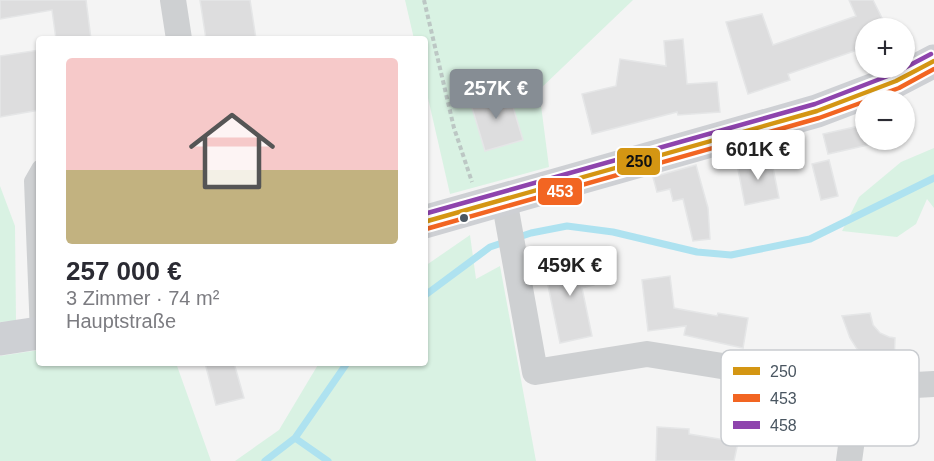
<!DOCTYPE html>
<html lang="de">
<head>
<meta charset="utf-8">
<style>
	body { margin:0; font-family:Arial,sans-serif; background:#f7f7f7; color:#2b2b33; height:100vh; display:flex; flex-direction:column; font-size:22px; white-space:nowrap }
	* { box-sizing:border-box; margin:0 }
	p { font-size:20px; color:#7c7c81 }
	.icon { flex:none; width:33px; height:33px; fill:none; stroke:currentColor; stroke-width:2; stroke-linecap:round; stroke-linejoin:round }
	.map { position:relative; flex:1; overflow:hidden }
	.panel { position:absolute; left:36px; top:36px; width:392px; height:330px; display:flex; flex-direction:column; background:#fff; border-radius:6px; box-shadow:0 2px 4px #0004 }
	.panel>* { flex:none }
	.tools { position:absolute; left:855px; top:18px; display:grid; gap:12px }
	.tools a { display:grid; place-items:center; width:60px; height:60px; border-radius:50%; background:#fff; box-shadow:0 2px 4px #0004; font-size:30px }
	.price { position:absolute; translate:-50% -51px; padding:0 14px; border-radius:6px; background:#fff; color:#222; font-size:20px; line-height:39px; filter:drop-shadow(0 2px 3px #0008) }
	.price::after { content:''; position:absolute; left:50%; top:36px; width:18px; height:14px; margin-left:-9px; background:inherit; clip-path:polygon(0 0,100% 0,50% 100%) }
	.price.selected { background:#868d94; color:#fff }
	ul { padding:0; list-style:none }
	li { display:grid; align-content:center; gap:12px; height:318px; padding:0 30px }
	li span { display:grid; place-items:center; height:186px; border-radius:6px; color:#555 }
	li>.icon { margin-inline-start:auto }
	span .icon { width:108px; height:108px; fill:#fffc; stroke-width:1 }
	li b { font-size:26px }
	.map>svg:first-child { display:block }
	.green { fill:#d9f2e3 }
	.lines { fill:none; stroke-linecap:round; stroke-linejoin:round }
	.stream { stroke:#aee2f0; stroke-width:7 }
	.building { fill:#ddddde; stroke:#e5e6e7; stroke-width:1.5 }
	.path { stroke:#bcc7c4; stroke-width:4; stroke-dasharray:4.5 3; stroke-linecap:butt }
	.lane { stroke:#ced0d2; stroke-width:14 }
	.street { stroke:#ced0d2; stroke-width:26 }
	.secondary { stroke:#ced0d4; stroke-width:33 }
	.bus-1-casing { stroke:#fff; stroke-width:9 }
	.bus-2-casing { stroke:#fff; stroke-width:9 }
	.bus-3-casing { stroke:#fff; stroke-width:9 }
	.bus-1 { stroke:#d49613; stroke-width:4.5 }
	.bus-2 { stroke:#f26522; stroke-width:4.5 }
	.bus-3 { stroke:#8e44ad; stroke-width:4.5 }
	.bus-dot { fill:#4a5661; stroke:#fff; stroke-width:2 }
	.key { fill:#fff; stroke:#c9ccd0; stroke-width:1.5 }
	.key-label { font-size:16px; fill:#4a5661 }
	.line-badge { stroke:#fff; stroke-width:2 }
	.badge-label { font-size:16px; text-anchor:middle; font-weight:bold; fill:#fff }
	.pale-badge-label { font-size:16px; text-anchor:middle; font-weight:bold; fill:#111 }
</style>
</head>
<body>
<div class="map">
<svg width="934" height="461" viewBox="0 0 934 461">
	<rect width="100%" height="100%" fill="#f4f4f4"/>
	<!-- green -->
	<path class="green" d="M405,0H633L539,90L549,167L450,194L425,85L424,39H414Z
		M934,148V208L927,199L916,224L897,237L842,231L859,197L901,162Z
		M0,186L15,226L16,321L0,322Z
		M470,235L476,279L500,266L536,461H235L279,430L319,363H424L425,266Z
		M39,350V363H176L211,461H0V356Z"/>
	<g class="lines">
		<!-- stream -->
		<path class="stream" d="M516,238L531,233L567,226L613,232L697,252L731,255L810,239L934,178
			M424,296L490,247L505,242
			M295,438L328,461
			M265,461L295,438L347,363"/>
	</g>
	<!-- building -->
	<path class="building" d="M0,0H86L91,39H56L52,10L0,19Z
		M200,0H250L256,39H206Z
		M849,0H873L887,28H866V47L788,74L790,80L748,94L726,22L762,14L773,45L856,16Z
		M683,39L687,84L717,82L720,112L678,115L677,112L592,134L582,94L616,86L620,59L666,66L664,41Z
		M39,50V110L0,117V56Z
		M508,90L523,140L485,151L470,101Z
		M864,125L866,140L868,145L828,154L823,134Z
		M771,158L779,198L745,205L737,164Z
		M829,160L838,196L821,200L812,164Z
		M696,165L708,208L710,239L693,241L683,199L673,201L670,189L657,192L653,177Z
		M588,256L594,285L582,288L592,336L560,343L544,266Z
		M670,276L674,308L717,316L718,313L748,318L743,348L684,335L686,326L648,331L642,280Z
		M870,313L873,325L880,333L889,337L895,338L894,364L880,362L870,357L857,349L850,338L842,316Z
		M205,363H234L244,398L216,405Z
		M657,427L689,429V434L738,442L734,461H656Z"/>
	<g class="lines">
		<!-- path -->
		<path class="path" d="M424,0L454,128L472,182"/>
		<!-- lane -->
		<path class="lane" d="M37,334L31,181L39,167"/>
		<!-- street -->
		<path class="street" d="M173,0L179,39
			M504,199L535,372L647,354L859,388L934,384
			M849,461L859,388"/>
		<!-- secondary -->
		<path class="secondary" d="M424,222L817,111L896,81L934,61
			M0,339L39,333"/>
		<defs>
			<path id="bus-1" d="M424,222L817,111L896,81L934,61"/>
			<path id="bus-2" d="M866,100L899,88L934,69
				M426,229L819,118L866,101"/>
			<path id="bus-3" d="M424,214L815,104L893,74L931,54"/>
		</defs>
		<!-- bus-1 casing -->
		<use href="#bus-1" class="bus-1-casing"/>
		<!-- bus-2 casing -->
		<use href="#bus-2" class="bus-2-casing"/>
		<!-- bus-3 casing -->
		<use href="#bus-3" class="bus-3-casing"/>
		<!-- bus-1 -->
		<use href="#bus-1" class="bus-1"/>
		<!-- bus-2 -->
		<use href="#bus-2" class="bus-2"/>
		<!-- bus-3 -->
		<use href="#bus-3" class="bus-3"/>
	</g>
	<!-- markers -->
	<circle class="bus-dot" cx="464" cy="218" r="5"/>
	<!-- legend -->
	<rect x="721" y="350" width="198" height="96" rx="9" class="key"/>
	<rect x="733" y="367" width="27" height="8" fill="#d49613"/>
	<rect x="733" y="394" width="27" height="8" fill="#f26522"/>
	<rect x="733" y="421" width="27" height="8" fill="#8e44ad"/>
	<g class="key-label">
		<text x="770" y="377">250</text>
		<text x="770" y="404">453</text>
		<text x="770" y="431">458</text>
	</g>
	<g class="line-badge">
		<rect x="616" y="147" width="45" height="29" rx="6" fill="#d49613"/>
		<rect x="537" y="177" width="46" height="29" rx="6" fill="#f26522"/>
	</g>
	<g class="badge-label">
		<text x="560" y="197">453</text>
	</g>
	<g class="pale-badge-label">
		<text x="639" y="167">250</text>
	</g>
</svg>
<div class="tools">
<a>+</a>
<a>−</a>
</div>
<b class="price selected" style="left:496px;top:120px">257K €</b>
<b class="price" style="left:758px;top:181px">601K €</b>
<b class="price" style="left:570px;top:297px">459K €</b>
<section class="panel">
<ul>
<li><span style="background:linear-gradient(#f6c9c9 60%,#c2b280 0)"><svg class="icon" aria-label="home" viewBox="0 0 24 24"><path d="M3 11l9-7 9 7M6 9v11h12V9"/></svg></span><div><b>257 000 €</b><p>3 Zimmer · 74 m²</p><p>Hauptstraße</p></div></li>
</ul>
</section>
</div>
</body>
</html>
